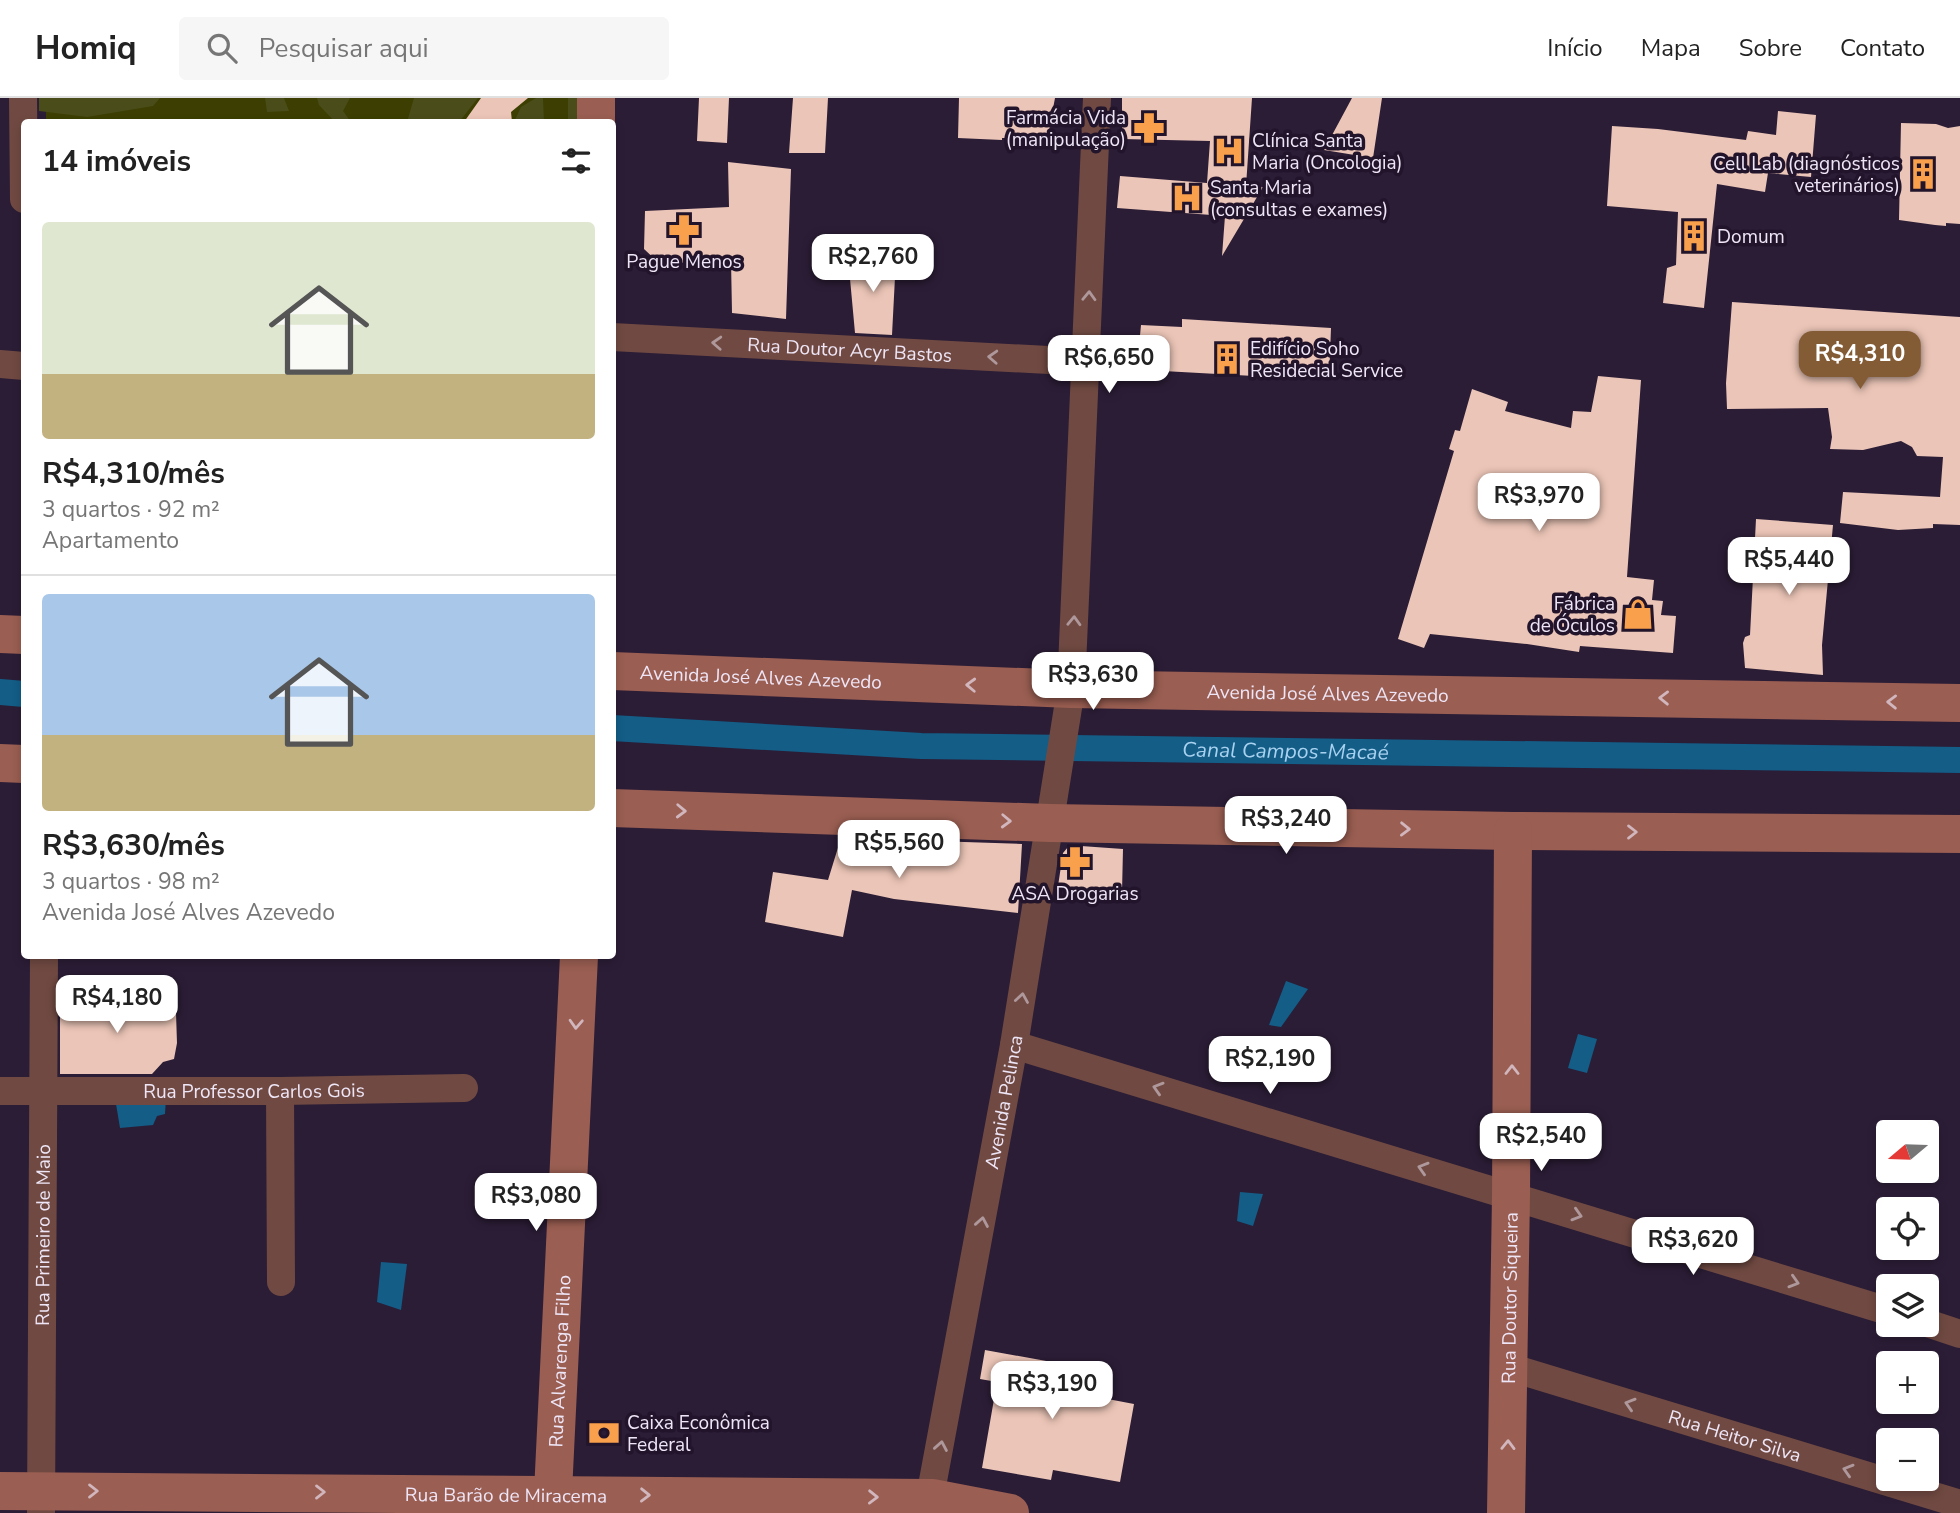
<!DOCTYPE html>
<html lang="pt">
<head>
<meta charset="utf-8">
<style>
	body { margin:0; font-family:"Nunito Sans",sans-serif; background:#f6f6f6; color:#222; height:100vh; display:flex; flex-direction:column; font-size:26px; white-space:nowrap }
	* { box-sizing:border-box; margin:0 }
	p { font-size:23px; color:#767676 }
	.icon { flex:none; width:38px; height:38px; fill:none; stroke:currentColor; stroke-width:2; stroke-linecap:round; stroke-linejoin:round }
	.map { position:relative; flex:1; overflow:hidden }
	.details { position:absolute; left:21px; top:21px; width:595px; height:840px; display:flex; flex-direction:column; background:#fff; border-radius:7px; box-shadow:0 4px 10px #0003 }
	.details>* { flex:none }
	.needle { width:46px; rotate:251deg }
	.buttons { position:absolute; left:1876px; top:1022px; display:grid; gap:14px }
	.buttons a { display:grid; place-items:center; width:63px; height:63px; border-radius:7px; background:#fff; box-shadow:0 4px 10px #0003; font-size:35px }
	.price { position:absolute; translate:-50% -60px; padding:0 16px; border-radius:14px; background:#fff; color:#222; font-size:23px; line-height:46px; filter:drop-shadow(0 2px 4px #0008) }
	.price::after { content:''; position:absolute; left:50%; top:42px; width:21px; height:16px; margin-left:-10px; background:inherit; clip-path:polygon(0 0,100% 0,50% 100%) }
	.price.on { background:#835b35; color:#fff }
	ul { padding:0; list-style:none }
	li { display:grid; align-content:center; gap:14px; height:371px; padding:0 21px }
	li+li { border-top:2px solid #e0e0e0 }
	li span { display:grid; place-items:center; height:217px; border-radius:7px; color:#555 }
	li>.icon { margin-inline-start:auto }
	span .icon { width:126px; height:126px; fill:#fffc; stroke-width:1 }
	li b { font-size:30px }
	h2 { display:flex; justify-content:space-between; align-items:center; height:84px; padding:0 21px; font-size:30px }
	header { display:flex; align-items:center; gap:42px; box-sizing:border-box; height:98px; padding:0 35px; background:#fff; border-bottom:2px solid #e0e0e0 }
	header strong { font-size:33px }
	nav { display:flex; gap:38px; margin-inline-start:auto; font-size:24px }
	.search { width:490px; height:63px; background:#f6f6f6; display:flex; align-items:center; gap:18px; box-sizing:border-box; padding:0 24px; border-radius:7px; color:#767676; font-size:26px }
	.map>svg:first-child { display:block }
	.green { fill:#3c3f01 }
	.forest { fill:#4a4d1a }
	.water { fill:#135d87 }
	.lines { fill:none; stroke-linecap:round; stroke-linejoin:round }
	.canal { stroke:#135d87; stroke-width:26 }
	.building { fill:#ebc5b7 }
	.minor { stroke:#704a42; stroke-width:28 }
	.secondary { stroke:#9a5e52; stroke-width:38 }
	.oneway { stroke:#af989c }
	.oneway2 { stroke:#d1b6bd }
	.labels { text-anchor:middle; stroke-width:7; stroke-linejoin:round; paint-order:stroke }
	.poi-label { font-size:19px; fill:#eee6f7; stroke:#21142b; text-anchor:start }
	.street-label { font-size:19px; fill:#eee6f7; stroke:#21142b }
	.water-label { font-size:21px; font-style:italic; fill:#a8d1ef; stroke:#21142b }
</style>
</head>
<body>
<header>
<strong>Homiq</strong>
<div class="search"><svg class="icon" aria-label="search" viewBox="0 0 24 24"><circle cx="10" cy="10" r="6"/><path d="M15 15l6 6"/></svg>Pesquisar aqui</div>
<nav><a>Início</a><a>Mapa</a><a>Sobre</a><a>Contato</a></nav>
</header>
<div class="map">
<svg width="1960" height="1415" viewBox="0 0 1960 1415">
	<rect width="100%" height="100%" fill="#2b1d36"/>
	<!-- green -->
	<path class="green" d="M46,0H575V24H46Z"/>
	<!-- forest -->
	<path class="forest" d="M39,0H160L153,8L87,19L39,13Z
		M265,0H284L289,13L267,14Z
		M317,0H350L343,13L351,24H335L319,7Z
		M414,0H478L459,24H404H407Z
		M536,0H543L544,24H514L521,9Z
		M568,0H581L582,24H568Z"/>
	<!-- water -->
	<path class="water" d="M1286,883L1308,891L1281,929L1269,927Z
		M1578,936L1597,941L1587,975L1568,970Z
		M115,1000H166L165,1016L157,1018L153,1027L120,1030Z
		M1240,1094L1263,1096L1253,1128L1237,1123Z
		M381,1164L407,1166L401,1212L377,1204Z"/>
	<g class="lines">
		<!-- canal -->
		<g class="canal">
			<path d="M0,594L24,596"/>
			<path id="s1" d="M612,630L921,648L1960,662"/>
		</g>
	</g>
	<!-- building -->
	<path class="building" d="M481,0H528L511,14L512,24H464Z
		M699,0H729L727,45L697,43Z
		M793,0H828L825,55H789Z
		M959,0H1055L1049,32L1045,40H1002V42L958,40Z
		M1122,0H1252L1246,88L1263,89L1222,158L1225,118L1117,110L1120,78L1207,85L1210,43L1122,41Z
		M1352,0H1382L1373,60L1324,52Z
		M1778,13L1816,17L1811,79L1768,75L1765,94L1717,86L1704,210L1663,205L1667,170L1676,167L1678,114L1607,108L1612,28L1658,31L1746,42L1748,33L1776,37Z
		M1901,25L1936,26L1948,30L1960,28V126L1946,125V128L1935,127L1899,122Z
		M728,64L791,71L786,221L732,215L731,162L660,166L644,151L645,113L729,109Z
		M848,159L896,160L892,237L855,235Z
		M1732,204L1960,219V427L1933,426V430L1898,432L1840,425L1843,394L1940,399L1943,359L1917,358L1912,349L1901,343L1863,352L1830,351L1832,339L1828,310L1727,311L1726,285Z
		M1182,221L1331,230L1329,282L1163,273L1162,281L1123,279L1125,247L1139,248L1141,227L1182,229Z
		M1598,278L1641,282L1627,479L1654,482L1652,502L1663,503L1661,517L1676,518L1673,555L1580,548L1579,554L1527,546L1430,536L1424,550L1398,541L1454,353L1449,351L1455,332L1460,333L1472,291L1508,304L1505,313L1571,330L1573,313L1591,314Z
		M1756,421L1833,427L1822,547L1823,577L1745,570L1743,545L1745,539L1750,537Z
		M841,740L1022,746L1018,815L894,801L852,792L843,839L765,824L773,774L828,782Z
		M1081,748L1123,751L1122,794L1101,790V793L1058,788L1063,755L1068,749Z
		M88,899L152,900L173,902L176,915L177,945L174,961L163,964L152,976H60V909L68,900Z
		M985,1252L1096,1272L1092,1298L1134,1306L1120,1384L1053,1372L1051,1382L982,1370L997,1284L980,1281Z"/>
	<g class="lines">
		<!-- minor -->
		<g class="minor">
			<path d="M23,0L24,101"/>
			<path id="s2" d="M612,239L1086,264"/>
			<path d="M0,266L24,268"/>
			<path d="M1014,947L1888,1213"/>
			<path id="s3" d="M0,993H280L464,990"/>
			<path d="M280,993L281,1184"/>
			<path d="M1927,1225L1960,1236"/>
			<path id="s4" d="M1509,1269L1960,1406"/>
			<path id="s5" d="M41,1415L44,858"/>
			<path id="s6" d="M927,1415L1014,947L1071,591L1097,0"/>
		</g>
		<!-- secondary -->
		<g class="secondary">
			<path d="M596,0V24"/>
			<path d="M0,536L24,537"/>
			<path id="s7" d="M612,573L1071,591L1960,605"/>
			<path d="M0,665L24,666"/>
			<path d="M612,710L1050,725L1513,733L1960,736"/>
			<path id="s8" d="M0,1393L932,1400L1010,1415"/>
			<path id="s9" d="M552,1415L579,858"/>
			<path id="s10" d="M1506,1415L1511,1097L1513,733"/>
		</g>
	</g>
	<!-- one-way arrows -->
	<defs><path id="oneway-chevron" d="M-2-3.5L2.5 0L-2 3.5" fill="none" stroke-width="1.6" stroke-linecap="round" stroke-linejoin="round" transform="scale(1.75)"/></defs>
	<g class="oneway">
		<use href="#oneway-chevron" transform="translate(1089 198) rotate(-88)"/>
		<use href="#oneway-chevron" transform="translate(717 245) rotate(-177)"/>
		<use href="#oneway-chevron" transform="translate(993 259) rotate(-177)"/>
		<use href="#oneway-chevron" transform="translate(1074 523) rotate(-88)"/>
		<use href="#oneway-chevron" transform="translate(1022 900) rotate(-81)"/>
		<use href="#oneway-chevron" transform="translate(1158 990) rotate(-163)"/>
		<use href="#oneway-chevron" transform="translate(1423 1070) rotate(-163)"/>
		<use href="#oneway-chevron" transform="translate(1577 1117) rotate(17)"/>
		<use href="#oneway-chevron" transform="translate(982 1124) rotate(-80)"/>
		<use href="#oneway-chevron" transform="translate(1794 1184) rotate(17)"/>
		<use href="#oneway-chevron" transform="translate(1630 1306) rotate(-163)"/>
		<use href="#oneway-chevron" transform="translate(941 1348) rotate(-80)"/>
		<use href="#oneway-chevron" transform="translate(1848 1372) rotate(-163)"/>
	</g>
	<g class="oneway2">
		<use href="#oneway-chevron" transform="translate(971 587) rotate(-178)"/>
		<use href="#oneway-chevron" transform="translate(1664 600) rotate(-179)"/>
		<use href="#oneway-chevron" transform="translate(1892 604) rotate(-179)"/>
		<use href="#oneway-chevron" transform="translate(681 713) rotate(2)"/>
		<use href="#oneway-chevron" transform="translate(1006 723) rotate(2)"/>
		<use href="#oneway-chevron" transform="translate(1405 731) rotate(1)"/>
		<use href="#oneway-chevron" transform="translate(1632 734)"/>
		<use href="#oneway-chevron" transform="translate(576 926) rotate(93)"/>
		<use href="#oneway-chevron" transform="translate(1512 972) rotate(-90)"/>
		<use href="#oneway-chevron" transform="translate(1508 1347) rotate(-89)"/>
		<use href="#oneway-chevron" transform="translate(93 1393)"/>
		<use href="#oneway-chevron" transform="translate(320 1394)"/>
		<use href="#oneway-chevron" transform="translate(645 1397) rotate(1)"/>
		<use href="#oneway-chevron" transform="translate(873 1399) rotate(1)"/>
	</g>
	<!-- icons -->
	<defs>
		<symbol id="pharmacy-bare" viewBox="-9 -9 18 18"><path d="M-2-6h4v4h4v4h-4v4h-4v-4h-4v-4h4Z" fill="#f9a04c" stroke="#21142b" stroke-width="2.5" paint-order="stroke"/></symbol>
		<symbol id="hospital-bare" viewBox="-9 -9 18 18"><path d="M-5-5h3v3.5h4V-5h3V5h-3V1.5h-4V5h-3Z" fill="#f9a04c" stroke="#21142b" stroke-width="2.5" paint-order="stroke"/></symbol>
		<symbol id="building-bare" viewBox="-9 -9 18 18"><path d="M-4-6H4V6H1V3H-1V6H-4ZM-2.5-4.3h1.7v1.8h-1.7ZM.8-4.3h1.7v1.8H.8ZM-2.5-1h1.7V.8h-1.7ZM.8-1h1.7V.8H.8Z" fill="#f9a04c" stroke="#21142b" stroke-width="2.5" paint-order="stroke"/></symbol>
		<symbol id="shop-bare" viewBox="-9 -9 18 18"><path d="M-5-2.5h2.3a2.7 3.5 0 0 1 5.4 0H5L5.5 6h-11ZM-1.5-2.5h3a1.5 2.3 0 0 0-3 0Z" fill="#f9a04c" stroke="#21142b" stroke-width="2.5" paint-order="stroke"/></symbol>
		<symbol id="bank-bare" viewBox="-9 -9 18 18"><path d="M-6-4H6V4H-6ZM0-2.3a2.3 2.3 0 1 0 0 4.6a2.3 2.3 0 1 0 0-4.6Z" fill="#f9a04c" stroke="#21142b" stroke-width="2.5" paint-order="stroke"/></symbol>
	</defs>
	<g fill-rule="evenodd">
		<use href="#pharmacy-bare" x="1127" y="8" width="44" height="44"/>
		<use href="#hospital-bare" x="1207" y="31" width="44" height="44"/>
		<use href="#building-bare" x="1901" y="54" width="44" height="44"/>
		<use href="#hospital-bare" x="1165" y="78" width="44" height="44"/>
		<use href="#pharmacy-bare" x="662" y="110" width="44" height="44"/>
		<use href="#building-bare" x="1672" y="116" width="44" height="44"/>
		<use href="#building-bare" x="1205" y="239" width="44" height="44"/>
		<use href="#shop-bare" x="1616" y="494" width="44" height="44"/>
		<use href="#pharmacy-bare" x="1053" y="742" width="44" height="44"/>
		<use href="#bank-bare" x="582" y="1313" width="44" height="44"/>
	</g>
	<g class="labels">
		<!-- poi labels -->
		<g class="poi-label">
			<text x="1126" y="26" text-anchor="end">Farmácia Vida<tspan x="1126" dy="22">(manipulação)</tspan></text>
			<text x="1252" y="49">Clínica Santa<tspan x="1252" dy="22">Maria (Oncologia)</tspan></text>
			<text x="1900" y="72" text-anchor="end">Cell Lab (diagnósticos<tspan x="1900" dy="22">veterinários)</tspan></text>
			<text x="1210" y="96">Santa Maria<tspan x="1210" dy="22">(consultas e exames)</tspan></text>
			<text x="1717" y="145">Domum</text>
			<text x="684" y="170" text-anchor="middle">Pague Menos</text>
			<text x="1250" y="257">Edifício Soho<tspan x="1250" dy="22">Residecial Service</tspan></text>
			<text x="1615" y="512" text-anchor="end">Fábrica<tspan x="1615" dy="22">de Óculos</tspan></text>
			<text x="1075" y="802" text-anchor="middle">ASA Drogarias</text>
			<text x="627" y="1331">Caixa Econômica<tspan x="627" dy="22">Federal</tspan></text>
		</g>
		<!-- street labels -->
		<g class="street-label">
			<text dy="7" stroke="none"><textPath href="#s2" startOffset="238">Rua Doutor Acyr Bastos</textPath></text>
			<text dy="7" stroke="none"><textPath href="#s7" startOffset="149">Avenida José Alves Azevedo</textPath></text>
			<text dy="7" stroke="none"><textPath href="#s7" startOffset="716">Avenida José Alves Azevedo</textPath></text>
			<text dy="7" stroke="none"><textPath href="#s3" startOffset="254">Rua Professor Carlos Gois</textPath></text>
			<text dy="7" stroke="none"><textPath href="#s6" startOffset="418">Avenida Pelinca</textPath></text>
			<text dy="7" stroke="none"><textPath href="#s5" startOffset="278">Rua Primeiro de Maio</textPath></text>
			<text dy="7" stroke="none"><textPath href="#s10" startOffset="215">Rua Doutor Siqueira</textPath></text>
			<text dy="7" stroke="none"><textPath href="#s9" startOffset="152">Rua Alvarenga Filho</textPath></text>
			<text dy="7" stroke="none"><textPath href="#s4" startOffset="236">Rua Heitor Silva</textPath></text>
			<text dy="7" stroke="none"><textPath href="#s8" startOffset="506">Rua Barão de Miracema</textPath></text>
		</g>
		<!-- water labels -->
		<g class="water-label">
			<text dy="7" stroke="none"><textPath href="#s1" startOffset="674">Canal Campos-Macaé</textPath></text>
		</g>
	</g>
</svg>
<div class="buttons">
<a><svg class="needle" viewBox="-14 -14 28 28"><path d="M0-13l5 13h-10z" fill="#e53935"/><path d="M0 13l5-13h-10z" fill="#767676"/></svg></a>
<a><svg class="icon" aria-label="locate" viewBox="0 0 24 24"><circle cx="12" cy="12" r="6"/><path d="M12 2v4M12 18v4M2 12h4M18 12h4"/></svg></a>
<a><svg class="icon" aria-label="layers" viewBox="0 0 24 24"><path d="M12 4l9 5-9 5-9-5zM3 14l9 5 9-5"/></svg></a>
<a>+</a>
<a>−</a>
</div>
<b class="price" style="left:873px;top:196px">R$2,760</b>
<b class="price on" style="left:1860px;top:293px">R$4,310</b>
<b class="price" style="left:1109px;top:297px">R$6,650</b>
<b class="price" style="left:1539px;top:435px">R$3,970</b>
<b class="price" style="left:1789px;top:499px">R$5,440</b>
<b class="price" style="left:1093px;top:614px">R$3,630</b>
<b class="price" style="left:1286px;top:758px">R$3,240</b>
<b class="price" style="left:899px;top:782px">R$5,560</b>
<b class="price" style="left:117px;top:937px">R$4,180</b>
<b class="price" style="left:1270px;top:998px">R$2,190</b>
<b class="price" style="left:1541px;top:1075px">R$2,540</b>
<b class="price" style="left:536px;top:1135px">R$3,080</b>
<b class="price" style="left:1693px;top:1179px">R$3,620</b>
<b class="price" style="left:1052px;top:1323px">R$3,190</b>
<section class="details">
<h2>14 imóveis<svg class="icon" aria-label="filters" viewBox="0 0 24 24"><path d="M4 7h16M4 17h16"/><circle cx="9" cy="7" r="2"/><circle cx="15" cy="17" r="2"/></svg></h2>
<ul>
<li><span style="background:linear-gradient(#dfe7d0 70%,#c2b280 0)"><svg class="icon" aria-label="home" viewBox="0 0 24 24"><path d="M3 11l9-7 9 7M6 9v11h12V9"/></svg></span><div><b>R$4,310/mês</b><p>3 quartos · 92 m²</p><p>Apartamento</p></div></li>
<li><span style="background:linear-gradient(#a9c7e8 65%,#c2b280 0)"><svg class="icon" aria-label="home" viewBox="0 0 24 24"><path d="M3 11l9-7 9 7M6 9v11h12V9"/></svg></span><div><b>R$3,630/mês</b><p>3 quartos · 98 m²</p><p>Avenida José Alves Azevedo</p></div></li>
</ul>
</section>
</div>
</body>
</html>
